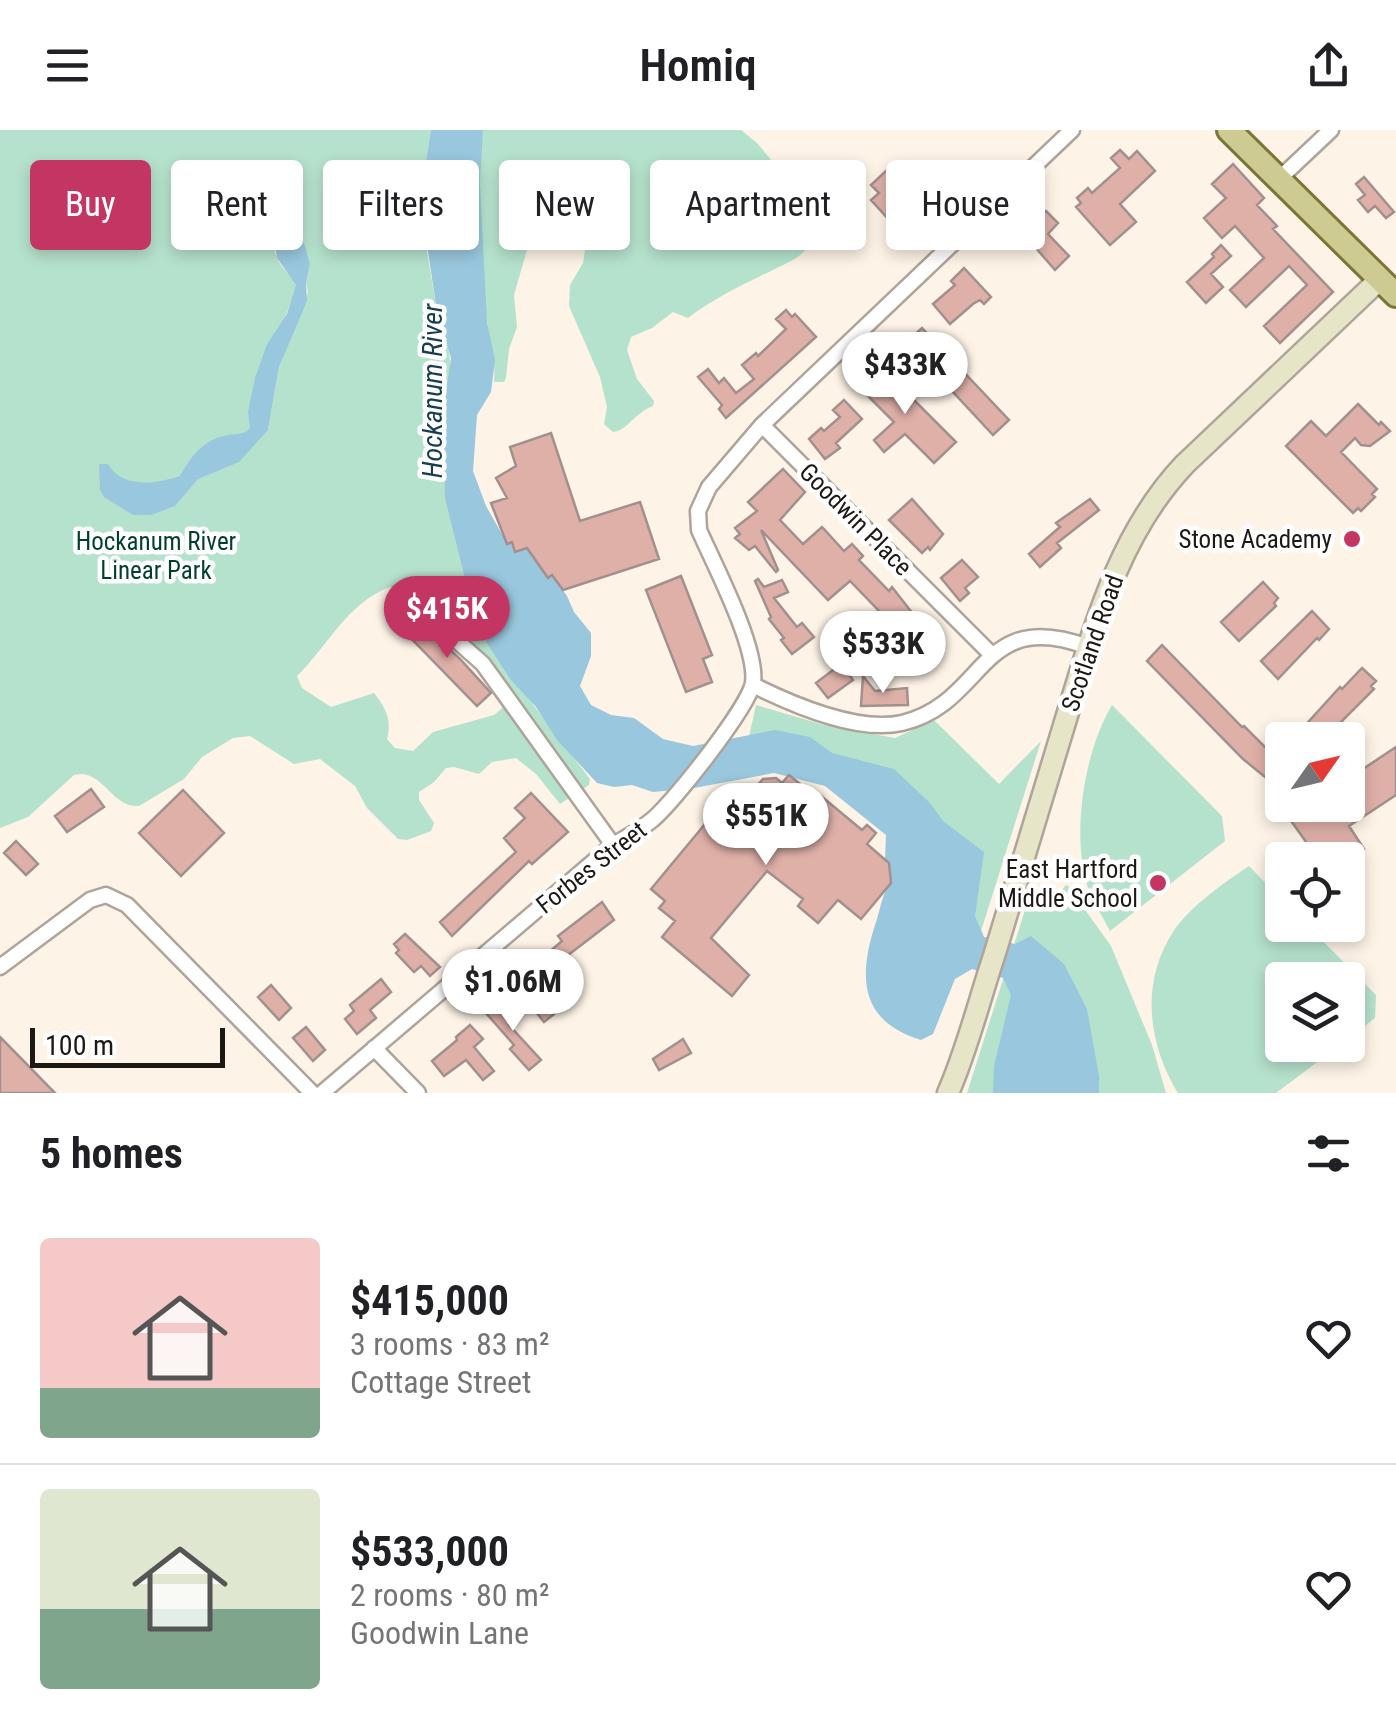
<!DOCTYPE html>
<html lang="en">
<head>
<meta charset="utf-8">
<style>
	body { margin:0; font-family:"Roboto Condensed",sans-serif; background:#f6f6f6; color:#202124; height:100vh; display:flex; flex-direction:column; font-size:38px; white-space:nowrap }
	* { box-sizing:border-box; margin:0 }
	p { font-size:32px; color:#757577 }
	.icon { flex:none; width:55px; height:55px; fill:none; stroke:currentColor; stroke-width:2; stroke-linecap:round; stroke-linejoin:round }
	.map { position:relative; height:963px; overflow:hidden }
	.details { display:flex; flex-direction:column; background:#fff; flex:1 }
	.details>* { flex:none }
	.hud { position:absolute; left:30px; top:30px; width:1338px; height:90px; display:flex; gap:20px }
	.needle { width:65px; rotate:56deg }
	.buttons { position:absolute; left:1265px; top:592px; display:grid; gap:20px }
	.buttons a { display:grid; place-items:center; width:100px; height:100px; border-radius:10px; background:#fff; box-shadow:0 5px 15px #0003; font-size:50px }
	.scale { position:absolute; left:30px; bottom:25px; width:195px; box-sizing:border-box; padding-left:10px; border:5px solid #1c1814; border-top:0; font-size:28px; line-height:35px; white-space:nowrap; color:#1c1814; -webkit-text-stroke:8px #fff; paint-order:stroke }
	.price { position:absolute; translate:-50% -85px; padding:0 22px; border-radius:35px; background:#fff; color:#222; font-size:32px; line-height:65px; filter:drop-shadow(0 2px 5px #0008) }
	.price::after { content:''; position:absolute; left:50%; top:60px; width:30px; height:22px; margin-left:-15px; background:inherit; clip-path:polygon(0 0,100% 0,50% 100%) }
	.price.on { background:#c33664; color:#fff }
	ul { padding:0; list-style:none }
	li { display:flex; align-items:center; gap:30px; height:250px; padding:0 40px }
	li+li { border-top:2px solid #e0e0e0 }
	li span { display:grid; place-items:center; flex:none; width:280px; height:200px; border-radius:10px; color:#555 }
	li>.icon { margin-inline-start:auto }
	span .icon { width:120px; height:120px; fill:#fffc; stroke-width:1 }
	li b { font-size:42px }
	h2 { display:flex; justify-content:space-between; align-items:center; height:120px; padding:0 40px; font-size:42px }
	.tag { padding:0 35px; border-radius:10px; background:#fff; box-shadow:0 5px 15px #0003; font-size:35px; line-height:90px }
	.tag.on { background:#c33664; color:#fff }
	header { display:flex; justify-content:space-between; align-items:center; height:130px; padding:0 40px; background:#fff; font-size:45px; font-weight:600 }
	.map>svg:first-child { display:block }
	.green { fill:#b5e2cd; fill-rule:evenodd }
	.water { fill:#99c7dd }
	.building { fill:#dfb0a8; stroke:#a1908e; stroke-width:2.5 }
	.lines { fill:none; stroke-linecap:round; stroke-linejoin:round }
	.minor-casing { stroke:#aea499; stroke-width:19 }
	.secondary-casing { stroke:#aea499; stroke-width:25 }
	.primary-casing { stroke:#7a7636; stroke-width:28 }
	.minor { stroke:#fff; stroke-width:14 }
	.secondary { stroke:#e6e5c8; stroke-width:20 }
	.primary { stroke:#cdcb91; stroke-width:22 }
	.poi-dot { fill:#c33664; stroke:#fff; stroke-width:4 }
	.labels { text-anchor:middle; stroke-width:9; stroke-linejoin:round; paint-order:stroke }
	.street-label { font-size:25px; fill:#1c1814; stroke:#fff }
	.poi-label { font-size:25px; fill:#1c1814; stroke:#fff; text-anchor:end }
	.park-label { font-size:25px; fill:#003f2b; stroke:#fff }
	.water-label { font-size:28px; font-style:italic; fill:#173e4e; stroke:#fff }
</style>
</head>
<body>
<header><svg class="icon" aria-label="menu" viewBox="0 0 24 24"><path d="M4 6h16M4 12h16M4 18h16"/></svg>Homiq<svg class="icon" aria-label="share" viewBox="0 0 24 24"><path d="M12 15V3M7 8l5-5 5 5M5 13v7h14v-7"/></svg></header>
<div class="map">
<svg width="1396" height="963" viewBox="0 0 1396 963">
	<rect width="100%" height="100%" fill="#fdf3e6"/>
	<!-- green -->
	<path class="green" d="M0,0H431L420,67L421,86L436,175L448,210L457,309L528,568L590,649L589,655L560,674L536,644L516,628L492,632L479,644L454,637L446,638L434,652L419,662V670L434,693L431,701L407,710L398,709L367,678L355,656L320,629L294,634L250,606L233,608L202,627L184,649L139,676C111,678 102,637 74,645L28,687L0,698ZM247,52L256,55L310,135L306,153L308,162L279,237L268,300L250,298L267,214L282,196L297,155C291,144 281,139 277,128C270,108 269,80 250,67ZM390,457C445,470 480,529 507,574L494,585L433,602L413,621L395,618L387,609C392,590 386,578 374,563L331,577L302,558L297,546C327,517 348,472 390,457Z
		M483,0H741L757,13L829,98C815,107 807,122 793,130C758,148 721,163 688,188L673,182L652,198L631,207L627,220L637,249L654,271L653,276C634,283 627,301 613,302L604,294L607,277L600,247L569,176L570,155L583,133L586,115L570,74L561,66L544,67L540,75L514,165L517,197L509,219L506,248L504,252H494C496,227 490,213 487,190C479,132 478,58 483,0Z
		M756,575L824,595L895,608L934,590L999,654L1041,611L975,820L892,673L744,629Z
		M1112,575L1222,686L1225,711L1110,801C1102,785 1090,768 1086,751C1072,699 1085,620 1112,575Z
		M1249,736L1282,770V795H1307L1376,865L1375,888L1348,909V850H1282V915H1340L1276,963H1178C1148,914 1140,853 1173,802C1189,777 1225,752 1249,736Z
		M1066,755L1076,760L1083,777L1111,816L1152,915L1166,963H967L1026,777L1038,782L1050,776Z"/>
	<!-- water -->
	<path class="water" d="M431,0H483L480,55L487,192L495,230L491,262L477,285L473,341L486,376L507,413L512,412L516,422L527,418L548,447L552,445L567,466L574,482L591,503V526L580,556L591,575L611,585L634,588L663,609L693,616L775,600L810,607L832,623L894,639L930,673L943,691L984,722L975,786L984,807L1015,814L1031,806L1064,834L1087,879L1099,946V963H993L994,936L1011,865L1003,848L972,839L955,849L933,904L921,910C856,890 859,842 877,789C881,776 882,764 891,753L889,733L885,729L886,705L825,656L774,643L694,658L653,662L632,655L614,657L597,653L557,610L536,577L511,550L488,515L476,492L445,368L443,284L451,228L436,175L420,67Z
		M247,52L269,58L286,75L305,116L310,135L306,153L307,171L279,237L268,300L239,332L198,349L175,376L151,385H133L104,367L100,360L99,334H108C122,359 157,354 180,346C191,326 204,309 228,305C238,303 242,306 250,298L248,282L255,248L267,214L287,184L296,155L277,128L273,102L257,72L235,62L239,54Z"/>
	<!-- building -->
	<path class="building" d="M1120,20L1129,29L1137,21L1155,41L1120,74L1136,92L1110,115L1076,77L1081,73L1077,68L1088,58L1092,63L1120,38L1111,28Z
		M1233,34L1264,68L1257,75L1277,96L1273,99L1333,162L1280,213L1264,196L1307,155L1289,136L1246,177L1230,160L1264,128L1235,96L1222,108L1204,88L1226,68L1212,54Z
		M905,38L926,61L919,68L936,87L917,105L900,86L892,93L871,70L879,63L871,55L888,39L895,46Z
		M1364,47L1394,82L1386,88L1375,76L1368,82L1358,70L1365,65L1356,54Z
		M1046,81L1058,93L1048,104L1069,126L1055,140L1028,109L1036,101L1031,95Z
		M1221,115L1231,126L1211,144L1223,157L1206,173L1187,152L1214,127L1212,124Z
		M964,138L991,167L984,174L980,170L973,174L950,194L933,174L955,155L951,151Z
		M786,180L792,187L795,184L816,207L726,288L719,279L722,275L698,247L708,239L719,253L724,248L736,263L754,249L742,235L756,223L758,226L786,199L776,189Z
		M922,198L1009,290L993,305L951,260L948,262L905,213Z
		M880,236L956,312L934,333L905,304L884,322L874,310L894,292L859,257Z
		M844,270L862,289L836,313L840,318L825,329L809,309L821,298L824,301L840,287L833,280Z
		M1358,274L1379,295L1381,292L1390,301L1370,316L1361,315L1355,308L1341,322L1377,359L1372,364L1375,367L1361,381L1358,378L1353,383L1286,316L1311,291L1326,306Z
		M551,303L580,391L640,372L659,429L563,460L552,445L548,448L527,418L515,422L512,412L507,414L491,373L507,368L496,348L516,336L510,317Z
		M783,339L805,362L780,390L803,414L822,397L844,421L852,414L863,426L859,430L889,461L892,457L921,494L908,506L888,483L884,486L850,451L828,470L761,400L778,440L776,442L755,416L749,420L735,408L740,404L735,398L757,381L748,372Z
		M912,369L943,404L930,420L928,417L922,423L889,390Z
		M1090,369L1099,380L1057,413L1061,418L1040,437L1029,424L1060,397L1056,393Z
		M962,430L978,447L965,458L969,463L960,471L941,448Z
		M681,446L712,525L703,529L712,552L686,562L646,460Z
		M758,449L764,457L782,450L788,462L774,468L797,497L802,493L814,507L792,524L781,510L784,508L769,489L771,487L755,451Z
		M1263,452L1278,468L1274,473L1276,476L1239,511L1221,492Z
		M1312,481L1329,499L1319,510L1317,508L1278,549L1261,531Z
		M415,487L460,529L491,563L477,576L402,499Z
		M1162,515L1242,597L1244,596L1282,634V639L1270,651L1243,629L1147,531Z
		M841,534L853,550L828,568L816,553Z
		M1362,538L1376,551L1371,556L1374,559L1323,610H1311L1301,600L1340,557L1342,559Z
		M863,546L875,561L907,558L908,575L861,576Z
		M1396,617V665L1349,696L1364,719L1347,730H1319L1289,688L1309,675H1348V649Z
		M789,645L811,663L815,661L862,700L867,695L876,703L867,714L889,733L891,753L861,789L838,770L818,793L798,776L803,769L767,741L711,808L749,845L732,866L662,807L675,791L659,778L665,771L651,759L730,664L742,674L763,649L776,648L782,653Z
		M91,659L104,677L67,702L55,686Z
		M183,660L224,703L181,746L139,703Z
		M531,663L568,702L532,734L529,731L452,806L440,792L516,722L504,708L525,688L515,678Z
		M16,711L38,734L26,745L4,723Z
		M602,772L614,790L563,829L566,832L539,855L552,872L547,875L554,884L544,892L513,853L562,811L558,806Z
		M405,804L440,837L430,846L421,836L414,842L396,823L399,820L394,814Z
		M381,849L391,862L370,880L376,888L357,904L345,889L354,881L350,875Z
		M271,855L291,878L279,890L258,867Z
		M501,870L517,888L509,895L541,930L529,940L510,919L514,915L486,883Z
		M470,895L483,909L474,917L494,941L483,950L466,930L444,946L432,931L457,910L456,907Z
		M306,897L325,920L313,931L293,908Z
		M0,907L55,963H0Z
		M683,909L691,923L659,940L653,929Z"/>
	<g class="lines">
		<defs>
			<path id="minor" d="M1279,49L1331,0
				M762,295L992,525
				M419,477L483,534L613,715
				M753,555C791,574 858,603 902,593C987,573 978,476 1088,517
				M0,837L90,770L106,765L127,775L312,963
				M374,918L418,963
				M322,963L613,715C626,708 640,700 652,690C673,673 748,578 753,553C758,518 714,434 699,400L698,381L709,357L762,295L1072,0"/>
			<path id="secondary" d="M948,963C967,920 979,871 994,826C1019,744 1044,661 1069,579C1096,491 1121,401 1185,334L1380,149"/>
			<path id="primary" d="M1229,0L1396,165"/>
		</defs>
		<!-- minor casing -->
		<use href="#minor" class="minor-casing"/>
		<!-- secondary casing -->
		<use href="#secondary" class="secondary-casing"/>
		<!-- primary casing -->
		<use href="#primary" class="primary-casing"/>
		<!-- minor -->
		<use href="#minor" class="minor"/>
		<!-- secondary -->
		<use href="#secondary" class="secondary"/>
		<!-- primary -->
		<use href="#primary" class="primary"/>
	</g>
	<!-- markers -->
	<g class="poi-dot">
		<circle cx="1352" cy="409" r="10"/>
		<circle cx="1158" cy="753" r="10"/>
	</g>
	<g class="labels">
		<!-- street labels -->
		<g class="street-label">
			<text transform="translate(856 389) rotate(45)" y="9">Goodwin Place</text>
			<text transform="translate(1092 513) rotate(-71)" y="9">Scotland Road</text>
			<text transform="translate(591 737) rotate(-38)" y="9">Forbes Street</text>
		</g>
		<!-- poi labels -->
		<g class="poi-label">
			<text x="1332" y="418">Stone Academy</text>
			<text x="1138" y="748">East Hartford<tspan x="1138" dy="29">Middle School</tspan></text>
		</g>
		<!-- park labels -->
		<g class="park-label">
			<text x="156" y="420">Hockanum River<tspan x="156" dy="29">Linear Park</tspan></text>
		</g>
		<!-- water labels -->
		<g class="water-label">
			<text transform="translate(432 261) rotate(-90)" y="10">Hockanum River</text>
		</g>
	</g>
</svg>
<div class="buttons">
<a><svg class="needle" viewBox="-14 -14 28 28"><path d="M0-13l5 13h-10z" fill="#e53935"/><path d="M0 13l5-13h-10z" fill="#757577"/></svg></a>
<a><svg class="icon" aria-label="locate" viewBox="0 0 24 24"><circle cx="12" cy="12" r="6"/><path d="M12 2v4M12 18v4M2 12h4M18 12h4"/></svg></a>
<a><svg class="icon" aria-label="layers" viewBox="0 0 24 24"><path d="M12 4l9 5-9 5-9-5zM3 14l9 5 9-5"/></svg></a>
</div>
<div class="scale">100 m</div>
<b class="price" style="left:905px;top:287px">$433K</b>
<b class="price on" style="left:447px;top:531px">$415K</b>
<b class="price" style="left:883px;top:566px">$533K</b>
<b class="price" style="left:766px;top:738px">$551K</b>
<b class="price" style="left:513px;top:904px">$1.06M</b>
<div class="hud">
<a class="tag on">Buy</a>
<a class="tag">Rent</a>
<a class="tag">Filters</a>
<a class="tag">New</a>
<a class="tag">Apartment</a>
<a class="tag">House</a>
</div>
</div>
<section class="details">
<h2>5 homes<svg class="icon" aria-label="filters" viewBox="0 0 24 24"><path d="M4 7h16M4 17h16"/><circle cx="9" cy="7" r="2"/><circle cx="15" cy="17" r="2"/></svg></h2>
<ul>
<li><span style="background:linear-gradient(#f6c9c9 75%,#7fa58c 0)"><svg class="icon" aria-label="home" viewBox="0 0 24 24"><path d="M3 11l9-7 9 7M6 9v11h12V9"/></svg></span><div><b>$415,000</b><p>3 rooms · 83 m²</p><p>Cottage Street</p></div><svg class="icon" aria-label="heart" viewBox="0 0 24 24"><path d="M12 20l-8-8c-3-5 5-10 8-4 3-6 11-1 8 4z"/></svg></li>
<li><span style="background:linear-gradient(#dfe7d0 60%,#7fa58c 0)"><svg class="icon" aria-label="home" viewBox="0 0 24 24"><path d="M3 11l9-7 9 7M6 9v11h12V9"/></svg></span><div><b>$533,000</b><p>2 rooms · 80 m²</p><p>Goodwin Lane</p></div><svg class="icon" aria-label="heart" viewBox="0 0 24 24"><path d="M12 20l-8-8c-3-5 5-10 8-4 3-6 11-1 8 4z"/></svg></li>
</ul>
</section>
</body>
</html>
